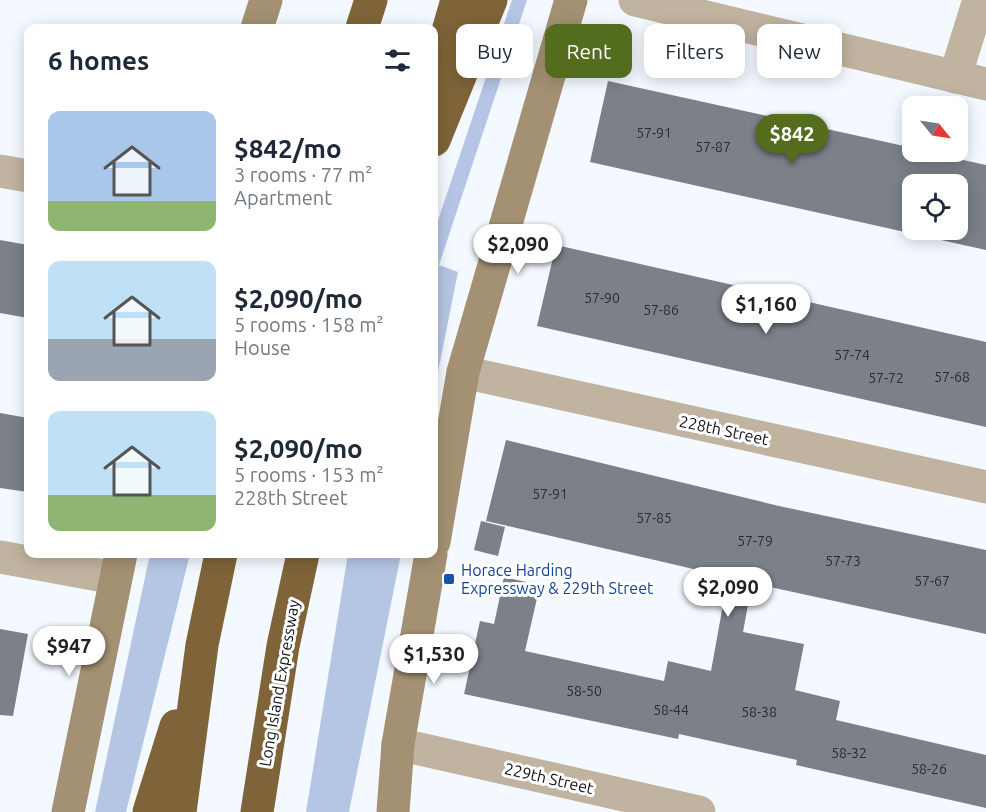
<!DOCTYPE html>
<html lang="en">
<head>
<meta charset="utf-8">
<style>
	body { margin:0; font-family:Ubuntu,sans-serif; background:#f6f6f7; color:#1f2937; height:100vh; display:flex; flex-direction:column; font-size:22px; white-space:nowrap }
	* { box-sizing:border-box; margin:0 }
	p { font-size:20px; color:#747a83 }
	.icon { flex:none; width:33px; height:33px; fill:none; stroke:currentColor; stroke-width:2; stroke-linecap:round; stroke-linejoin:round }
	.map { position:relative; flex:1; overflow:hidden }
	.panel { position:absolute; left:24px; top:24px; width:414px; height:534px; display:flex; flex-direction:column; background:#fff; border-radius:12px; box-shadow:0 3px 15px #0003 }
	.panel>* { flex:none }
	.guide { position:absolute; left:456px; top:24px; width:440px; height:54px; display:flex; gap:12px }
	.needle { width:39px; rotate:120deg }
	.buttons { position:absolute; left:902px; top:96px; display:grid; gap:12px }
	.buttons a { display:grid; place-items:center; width:66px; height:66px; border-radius:12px; background:#fff; box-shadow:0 3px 15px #0003; font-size:30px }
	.price { position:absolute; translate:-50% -51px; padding:0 14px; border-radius:21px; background:#fff; color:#222; font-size:20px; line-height:39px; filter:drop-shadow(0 2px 3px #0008) }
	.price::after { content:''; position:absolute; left:50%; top:36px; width:18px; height:14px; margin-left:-9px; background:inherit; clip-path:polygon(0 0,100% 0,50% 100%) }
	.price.current { background:#536c1d; color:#fff }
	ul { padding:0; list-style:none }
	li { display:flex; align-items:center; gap:18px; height:150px; padding:0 24px }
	li span { display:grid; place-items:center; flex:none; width:168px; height:120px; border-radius:12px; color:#555 }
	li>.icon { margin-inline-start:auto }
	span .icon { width:72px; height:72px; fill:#fffc; stroke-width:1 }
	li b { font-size:26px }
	h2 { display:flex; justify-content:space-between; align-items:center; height:72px; padding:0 24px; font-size:26px }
	.pill { padding:0 21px; border-radius:12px; background:#fff; box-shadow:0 3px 15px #0003; font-size:21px; line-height:54px }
	.pill.current { background:#536c1d; color:#fff }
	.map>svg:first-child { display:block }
	.green { fill:#b5c6e5 }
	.building { fill:#7c8088; fill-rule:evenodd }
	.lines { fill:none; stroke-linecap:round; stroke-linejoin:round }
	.minor { stroke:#c0b39f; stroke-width:33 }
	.tertiary { stroke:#c0b39f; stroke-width:33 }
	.secondary { stroke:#a49173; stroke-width:33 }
	.motorway { stroke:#7e6438; stroke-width:33 }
	.transit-dot { fill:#1a4fb4; stroke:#fff; stroke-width:2 }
	.labels { text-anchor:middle; stroke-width:6; stroke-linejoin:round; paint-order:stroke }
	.number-label { font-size:14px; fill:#2a2c30 }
	.street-label { font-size:16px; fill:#0e1012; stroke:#fff }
	.transit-label { font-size:16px; fill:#164399; stroke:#fff; text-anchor:start }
</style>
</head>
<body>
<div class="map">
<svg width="986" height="812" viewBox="0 0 986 812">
	<rect width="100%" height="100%" fill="#f4f8ff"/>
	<!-- green -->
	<path class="green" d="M512,0H527L439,265L458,272L434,392V232Z
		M150,554H190L126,812H95Z
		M348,554H401L349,812H306Z"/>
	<!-- building -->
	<path class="building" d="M608,81L895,144L912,148V152H927L986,165V250L590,162ZM912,184H957V230H912Z
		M0,240L28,245V318L0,313Z
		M556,245L986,342V427L537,326Z
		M0,413L28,418V492L0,488Z
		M506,440L779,506L986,550V634L752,583L743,632L804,644L795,690L840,701L836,720L986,755V808L796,765L797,760L679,734L678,739L464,694L480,621L494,624L504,577L540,585L525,651L664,681L668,661L711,671L728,577L486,521Z
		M481,521L505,527L498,556L474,550Z
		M0,629L28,634L13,716L0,715Z"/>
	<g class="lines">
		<!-- minor -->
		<path class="minor" d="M955,77L979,0
			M0,171L28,176
			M463,372L986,487
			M0,557L115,578
			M398,744L699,812"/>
		<!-- tertiary -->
		<path class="tertiary" d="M635,0L986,84"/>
		<!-- secondary -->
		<path class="secondary" d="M257,28L266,0
			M434,542L463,372L571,0
			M68,812L121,554
			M393,812L398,744L431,554"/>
		<!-- motorway -->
		<path class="motorway" d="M362,28L371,0
			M434,80L457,0
			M434,140L491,0
			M149,812L176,726
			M180,812L202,645L221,554
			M257,812L283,646L303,554"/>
	</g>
	<!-- markers -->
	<rect class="transit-dot" x="443" y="573" width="12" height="12" rx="3"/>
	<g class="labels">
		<!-- number labels -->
		<g class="number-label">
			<text x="654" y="138">57-91</text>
			<text x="713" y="152">57-87</text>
			<text x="602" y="303">57-90</text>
			<text x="661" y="315">57-86</text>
			<text x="852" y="360">57-74</text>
			<text x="952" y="382">57-68</text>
			<text x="886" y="383">57-72</text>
			<text x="550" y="499">57-91</text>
			<text x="654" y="523">57-85</text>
			<text x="755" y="546">57-79</text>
			<text x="843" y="566">57-73</text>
			<text x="932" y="586">57-67</text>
			<text x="584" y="696">58-50</text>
			<text x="671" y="715">58-44</text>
			<text x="759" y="717">58-38</text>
			<text x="849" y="758">58-32</text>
			<text x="929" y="774">58-26</text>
		</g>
		<!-- street labels -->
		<g class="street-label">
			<text transform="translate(724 430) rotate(12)" y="6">228th Street</text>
			<text transform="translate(279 683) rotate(-80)" y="6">Long Island Expressway</text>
			<text transform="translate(549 778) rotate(13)" y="6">229th Street</text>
		</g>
		<!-- transit labels -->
		<g class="transit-label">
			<text x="461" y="576">Horace Harding<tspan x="461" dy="18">Expressway &amp; 229th Street</tspan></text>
		</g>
	</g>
</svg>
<div class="buttons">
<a><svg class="needle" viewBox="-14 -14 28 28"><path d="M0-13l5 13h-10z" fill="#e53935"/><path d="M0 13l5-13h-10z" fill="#747a83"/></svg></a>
<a><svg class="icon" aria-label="locate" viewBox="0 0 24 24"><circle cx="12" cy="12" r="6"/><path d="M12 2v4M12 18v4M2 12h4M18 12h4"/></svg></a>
</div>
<b class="price current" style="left:792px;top:165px">$842</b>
<b class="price" style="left:518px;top:275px">$2,090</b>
<b class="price" style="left:766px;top:335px">$1,160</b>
<b class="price" style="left:728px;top:618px">$2,090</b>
<b class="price" style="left:69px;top:677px">$947</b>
<b class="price" style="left:434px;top:685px">$1,530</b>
<div class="guide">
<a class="pill">Buy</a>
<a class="pill current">Rent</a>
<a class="pill">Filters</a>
<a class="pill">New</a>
</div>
<section class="panel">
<h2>6 homes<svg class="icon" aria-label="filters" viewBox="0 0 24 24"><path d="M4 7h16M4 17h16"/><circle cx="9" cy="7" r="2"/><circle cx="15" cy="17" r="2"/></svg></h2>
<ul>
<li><span style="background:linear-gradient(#a9c7e8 75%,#8fb573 0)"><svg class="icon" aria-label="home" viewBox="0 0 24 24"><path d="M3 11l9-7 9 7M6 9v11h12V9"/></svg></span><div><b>$842/mo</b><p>3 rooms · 77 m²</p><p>Apartment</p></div></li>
<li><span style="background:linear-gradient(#bfe0f5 65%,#9aa5b1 0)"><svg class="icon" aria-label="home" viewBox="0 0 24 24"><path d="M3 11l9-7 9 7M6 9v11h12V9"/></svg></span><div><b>$2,090/mo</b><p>5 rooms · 158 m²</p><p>House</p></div></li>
<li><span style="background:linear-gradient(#bfe0f5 70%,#8fb573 0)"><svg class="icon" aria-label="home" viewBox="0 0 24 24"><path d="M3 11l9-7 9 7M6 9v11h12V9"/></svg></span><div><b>$2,090/mo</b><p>5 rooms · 153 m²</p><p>228th Street</p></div></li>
</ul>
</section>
</div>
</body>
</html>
